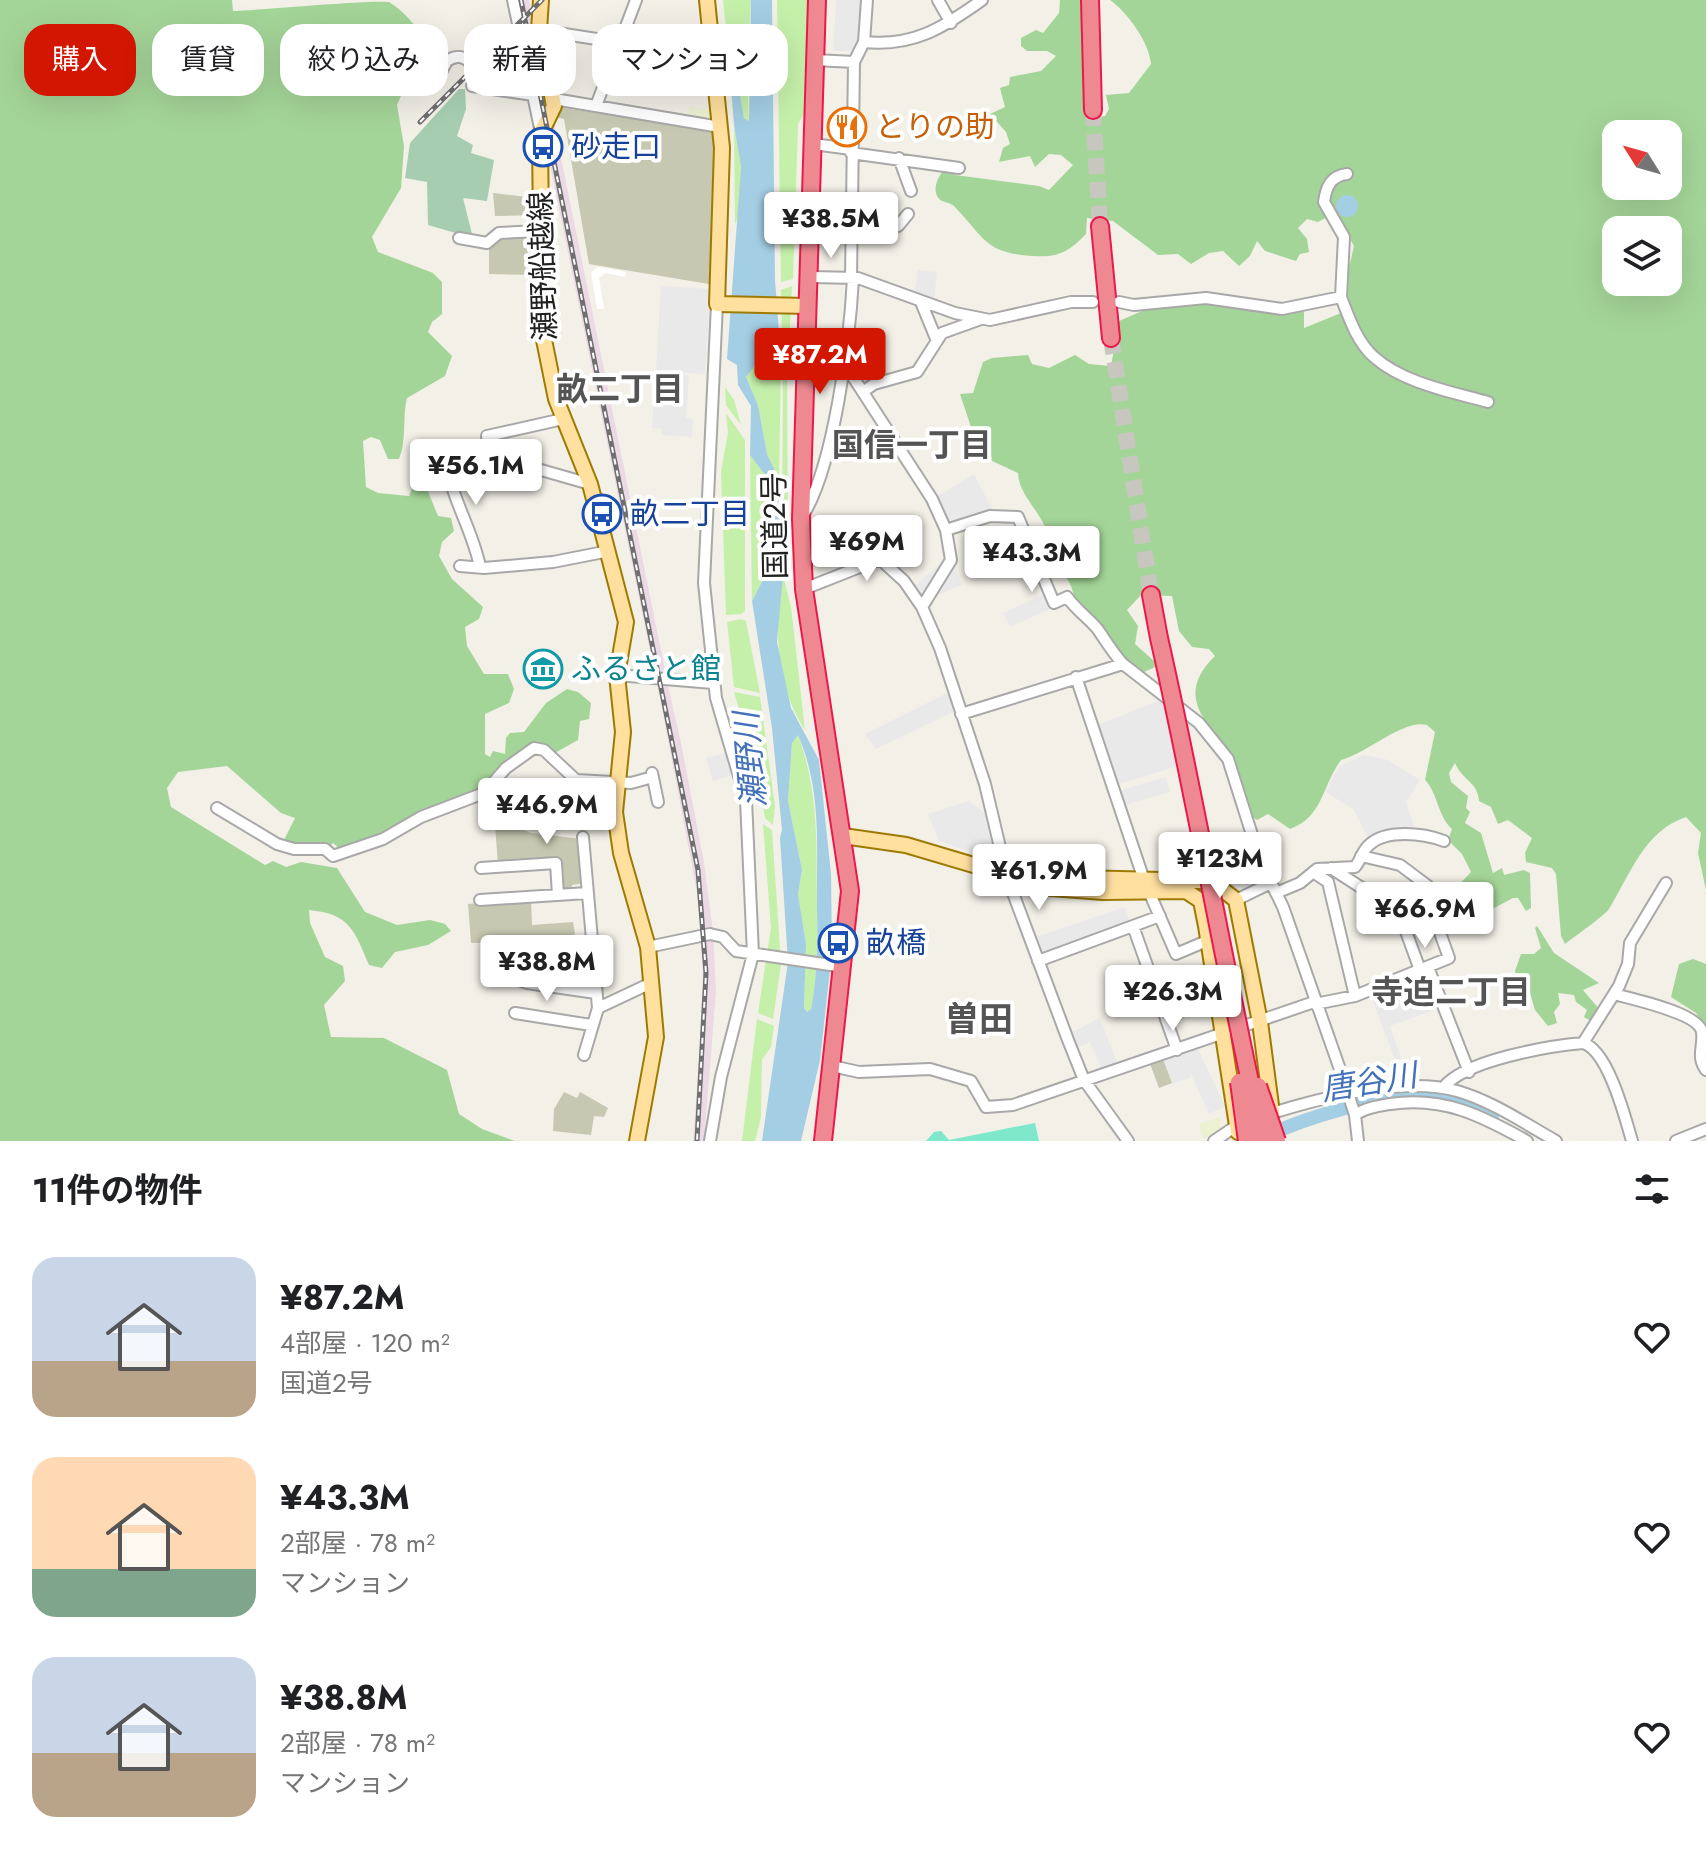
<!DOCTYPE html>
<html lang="ja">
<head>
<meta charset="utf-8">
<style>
	body { margin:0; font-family:Jost,"Noto Sans JP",sans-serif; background:#f2f2f2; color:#202124; height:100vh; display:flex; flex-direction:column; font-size:30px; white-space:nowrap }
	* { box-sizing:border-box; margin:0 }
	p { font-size:26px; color:#757577 }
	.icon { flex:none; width:44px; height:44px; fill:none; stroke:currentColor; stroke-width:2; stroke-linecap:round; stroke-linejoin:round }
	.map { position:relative; height:1141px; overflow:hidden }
	.panel { display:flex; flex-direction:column; background:#fff; flex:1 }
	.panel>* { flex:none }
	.hud { position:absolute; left:24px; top:24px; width:800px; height:72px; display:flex; gap:16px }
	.needle { width:52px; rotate:307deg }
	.buttons { position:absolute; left:1602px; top:120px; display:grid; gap:16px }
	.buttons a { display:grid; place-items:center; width:80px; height:80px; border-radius:16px; background:#fff; box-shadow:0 8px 32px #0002; font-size:40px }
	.price { position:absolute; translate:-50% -68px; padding:0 18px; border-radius:8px; background:#fff; color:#222; font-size:26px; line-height:52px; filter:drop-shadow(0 2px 4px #0008) }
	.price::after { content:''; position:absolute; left:50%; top:48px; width:24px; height:18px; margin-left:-12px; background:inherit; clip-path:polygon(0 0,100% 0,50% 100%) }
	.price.active { background:#d21600; color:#fff }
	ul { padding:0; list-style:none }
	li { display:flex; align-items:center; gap:24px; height:200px; padding:0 32px }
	li span { display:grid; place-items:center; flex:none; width:224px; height:160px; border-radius:24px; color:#555 }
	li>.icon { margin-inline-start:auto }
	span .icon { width:96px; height:96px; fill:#fffc; stroke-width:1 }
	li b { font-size:34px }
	h2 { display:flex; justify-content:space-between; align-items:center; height:96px; padding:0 32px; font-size:34px }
	.tag { padding:0 28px; border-radius:24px; background:#fff; box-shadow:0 8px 32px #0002; font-size:28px; line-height:72px }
	.tag.active { background:#d21600; color:#fff }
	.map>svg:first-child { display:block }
	.industrial { fill:#ecd9e6 }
	.construction { fill:#c6c8b1 }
	.farmland { fill:#ecf2d1 }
	.grass { fill:#c5f0aa }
	.forest { fill:#a4d598; fill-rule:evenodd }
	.cemetery { fill:#a6cdb0 }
	.pitch { fill:#7fe7ca }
	.parking { fill:#e9e9e9 }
	.water { fill:#a4cee3; fill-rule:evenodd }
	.pier { fill:#fff }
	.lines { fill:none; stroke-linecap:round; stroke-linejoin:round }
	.river { stroke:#a4cee3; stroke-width:14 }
	.highway-tunnel { stroke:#c8c7bf; stroke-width:16; stroke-dasharray:16 8; stroke-linecap:butt }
	.minor-casing { stroke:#a8a8a8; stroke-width:14 }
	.major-casing { stroke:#9e7b00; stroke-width:18 }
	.highway-casing { stroke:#eb194b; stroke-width:20 }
	.minor { stroke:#fff; stroke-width:10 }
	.major { stroke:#ffe09f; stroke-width:14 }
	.highway { stroke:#ef8991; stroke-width:16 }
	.rail-casing { stroke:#6f6f6f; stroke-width:5 }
	.rail { stroke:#fff; stroke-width:2; stroke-dasharray:6; stroke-linecap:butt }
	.highway-bridge-casing { stroke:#eb194b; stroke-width:20; stroke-linecap:butt }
	.highway-bridge { stroke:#ef8991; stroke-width:16 }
	.labels { text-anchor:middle; stroke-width:8; stroke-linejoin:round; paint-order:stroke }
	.food-label { font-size:30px; fill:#c56008; stroke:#fff; text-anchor:start }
	.transit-label { font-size:30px; fill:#164399; stroke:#fff; text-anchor:start }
	.street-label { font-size:30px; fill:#212121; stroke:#fff }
	.culture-label { font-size:30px; fill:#0d838f; stroke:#fff; text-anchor:start }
	.neighbourhood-label { font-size:32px; font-weight:bold; fill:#545454; stroke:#fff }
	.water-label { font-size:32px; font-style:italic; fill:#4372bb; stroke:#fff }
	.quarter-label { font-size:34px; font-weight:bold; fill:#545454; stroke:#fff }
</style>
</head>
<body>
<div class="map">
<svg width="1706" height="1141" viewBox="0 0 1706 1141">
	<rect width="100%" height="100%" fill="#f2f0e7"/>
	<!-- industrial -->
	<path class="industrial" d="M516,0H529L667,680H656Z
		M658,686H668L681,743L704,863L713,932L716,991L704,1141H693L704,999L699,903Z"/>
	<!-- construction -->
	<path class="construction" d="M557,107L713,131L715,186L709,284L589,264L564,119L556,117Z
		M493,193L535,198V215L495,216Z
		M536,236L537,275L489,274V249L501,238Z
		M504,822L531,833L581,839L585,883L572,885L571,893H559L557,862L498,864L495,825Z
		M531,899L532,925L573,922L575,934L565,945L534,952L532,947L516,942L471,943L468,904Z
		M1162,1056L1172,1083L1159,1088L1149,1061Z
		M564,1092L577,1098L580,1092L608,1108L604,1117L594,1116L591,1135L553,1131L554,1109Z"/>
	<!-- farmland -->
	<path class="farmland" d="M689,107L711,110L713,123L688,118Z
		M1220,1117L1221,1128L1203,1139L1199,1124Z"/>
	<!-- grass -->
	<path class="grass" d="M723,0H751L747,71L749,121L744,118L730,36H727Z
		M777,0H809L805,112L798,124L793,279L781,282Z
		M734,125L741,167L739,216L735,224Z
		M792,286L789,343L782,341L781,290Z
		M781,357L779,479L767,454L758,405L746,377L761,358Z
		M783,359L787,360L788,560L785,561L782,558Z
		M725,387L734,400L741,425L726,405Z
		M726,413L745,440V611L741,614L726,615L721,472L728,432Z
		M750,455L772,484L766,574L752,601Z
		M783,575L791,607L805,730C775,684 774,628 783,575Z
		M741,619L746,621L760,693L734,687L727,622Z
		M734,692L760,697L775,806L773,825L765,818L758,776Z
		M798,734C820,797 816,847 817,911C818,943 817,977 811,1009L807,1012L804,1008L806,944L798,894L802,870L788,801L792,743Z
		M763,824L772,830L781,964L773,1019L758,1013L771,928Z
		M757,1019L774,1026L771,1047L762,1060L761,1117L755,1141H742Z"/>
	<!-- forest -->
	<path class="forest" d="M0,0H232L233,11C263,10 366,0 389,2C410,15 421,33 432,54L404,89L397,105L404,146L401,188L372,237L378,252L433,273L442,282V314L432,322L428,332L452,356L445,376L407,398C402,418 407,440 399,459H388L380,440L371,437L363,441L366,487L378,493L409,496L414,483L425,484L438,516L451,518L454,531L442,542L439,556L452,579L483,607L479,619L465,627L467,646L484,674H508L514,689L509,703L485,714V754L490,757L493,751L505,754L506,738L510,733L524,732L546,703L567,689L578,692L591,703L589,719L580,721L578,740L555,753L541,743L522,748L517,758L504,762L487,786L379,838L341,850L333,843L328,848L283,842L295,818L281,813L227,766L178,772L167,788L171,807L265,865L273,861L286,867L301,862L337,868L365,912L397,925L430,920L445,924L451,931L428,945L395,952L382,968L369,965C354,930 350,914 309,910L310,923L325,957L343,966L345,981L324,1005L331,1037L384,1038L447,1070L459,1114L482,1129L515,1141H0Z
		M1060,0H1086V114L1092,118L1105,116L1109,109L1106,95L1129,93L1151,64C1149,42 1128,13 1110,0H1706V890L1698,853L1701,833L1686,817C1644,831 1630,875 1609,909C1604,916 1574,937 1565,944L1561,936L1556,874L1552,868L1526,862L1525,853L1532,838L1508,820L1498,824L1491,807L1479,801C1478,782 1462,780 1455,763L1449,773L1451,782L1468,796L1466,808L1470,812L1465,823L1481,833L1493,873L1502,868L1504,875L1524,870L1530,873L1531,908L1526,911L1518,898H1513L1464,924L1454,914L1447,916L1444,911L1453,891L1471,872L1462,854L1448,840L1452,829C1437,815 1438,793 1425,780L1435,732L1427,725C1403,719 1368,753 1341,760C1322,786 1323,817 1290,829L1268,814L1257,820L1251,816C1249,806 1237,764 1233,757C1210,724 1172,698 1215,656L1209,649L1192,647L1179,631L1172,596L1141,595L1127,610L1138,626L1135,644L1154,661L1155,667L1144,672L1119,654L1074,600C1073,576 1056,568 1039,556L1035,534L1045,527C1037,508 1019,494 1018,473L992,461L990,448L973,433L960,394L973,393L983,362L992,358L1028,355L1032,364L1049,368L1075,355L1089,364L1111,366L1119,321L1149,308L1198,302L1244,310L1304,312V328L1341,313L1349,303L1344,289L1354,246L1335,213L1318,222L1307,219L1298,228L1307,239L1309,252L1300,254L1296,261L1265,251L1257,241L1250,256L1239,266L1223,251L1209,253L1191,264L1178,254L1158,255L1113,221L1087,218L1086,234C1069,252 1057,258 1033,256C984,253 985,238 954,206C949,201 939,204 936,193C934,185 939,177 943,170L952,171L955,175L1039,186L1049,190L1073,165L1061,155L1049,154L1035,167L1030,156L999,162L1003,148L1010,144L1006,132L990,114L1005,107L1000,88L1009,85L1010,77L1041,71L1056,56L1047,51H1027L1021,46V38L1036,30L1043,33L1059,13ZM1616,134H1668V186H1616ZM1616,230H1668V282H1616Z
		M1537,926L1554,953L1599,983L1583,990L1599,1009L1591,1021L1584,1017L1587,1010L1576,1002L1574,995L1558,993L1560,1004L1554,1012L1557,1023L1548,1026L1535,1010L1527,982L1523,981L1519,988L1515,971L1521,954H1534L1541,948L1535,928Z
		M1693,959L1706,964V1030L1696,1013L1671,997L1679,964Z"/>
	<!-- cemetery -->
	<path class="cemetery" d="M459,89H465L466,109L457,136L473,145L471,153L494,160L487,201L463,198L473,238L428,225L427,182L405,178L410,143Z"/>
	<!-- pitch -->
	<path class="pitch" d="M1035,1123L1039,1141H926L934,1132L941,1131L949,1140Z"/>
	<!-- parking -->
	<path class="parking" d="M836,0H865L862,41L855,51H833Z
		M918,270L937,272L934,300L929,303L914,298Z
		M661,286L710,289L705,374L656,371Z
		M656,373L689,375L686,418L693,419L692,437L661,435V429L652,428Z
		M974,474L995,514L950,526L936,497Z
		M947,558L943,570L920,599L912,588Z
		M953,563L962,585L927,599Z
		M1047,593L1054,607L1010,627L1003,613Z
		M951,691L957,710L876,749L865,734Z
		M1163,699L1178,766L1119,784L1098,725Z
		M726,753L732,775L713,781L706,758Z
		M1364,755L1388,760L1420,780L1406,802L1416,833L1370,841L1354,810L1326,792L1339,766Z
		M1166,777L1170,792L1125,805L1121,790Z
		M969,801L985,813L994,847L986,857L939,841L928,814Z
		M1125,907L1130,923L1042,956L1036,937Z
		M545,956L555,957L551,983L540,981Z
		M1418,975L1431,1011L1390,1026L1401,1058L1395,1060L1370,993Z
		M1100,1018L1117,1062L1101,1068L1090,1042L1074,1049L1068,1034Z
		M1196,1045L1225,1106L1209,1114L1190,1072L1191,1077L1173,1084L1162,1056Z"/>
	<!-- water -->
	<path class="water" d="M751,0H772L775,280L781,357L761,358L746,377L758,405L767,454L779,479L783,575L777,642L791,708L819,760L831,874L832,952L820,1060L801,1141H762L788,962L780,838L782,830L772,728L752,601L766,574L772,484L750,455L751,406L738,385L737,365L727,359L741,167L734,125L727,36H730L744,118L749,121ZM798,735C823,792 816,851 817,911C818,943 817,977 811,1009L807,1012L804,1008L806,944L798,894L802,870L788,801L792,743Z
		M1336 206a11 11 0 1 1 22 0a11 11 0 1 1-22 0Z"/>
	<!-- pier -->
	<path class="pier" d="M598,267L626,272L625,277L605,273L599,278L604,309H597L591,272Z"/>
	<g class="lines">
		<!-- river -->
		<path class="river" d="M1267,1136C1302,1119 1382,1094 1422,1096C1446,1096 1470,1107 1492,1118"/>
		<!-- highway-tunnel -->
		<path class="highway-tunnel" d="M1093,110L1100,226
			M1111,338L1151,595"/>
		<defs>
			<path id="minor" d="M513,0L540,128
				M938,0L951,23
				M539,30L622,43
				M864,42L867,0
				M815,60L854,62
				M439,76L447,61C467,47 478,72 484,88
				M472,86L533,95
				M554,99L720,127
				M596,106L636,0
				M813,144L851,149
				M851,153L959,168
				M899,158L911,191
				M852,222L898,226L908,214
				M459,238L487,243L499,233L539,231
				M810,277L858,278L955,313L990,320L1071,302H1093
				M851,278L854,62L864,42C913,47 943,28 982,0
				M1341,297C1349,318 1357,342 1374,357C1403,383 1452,392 1488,402
				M921,302L937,341
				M1119,302L1134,305L1206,298L1282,309L1341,297L1344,237L1324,202C1326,188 1330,176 1347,174
				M844,363L932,499L946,530L951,560L922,607L940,648L985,784L1007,877L1068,1040L1084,1080L1128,1141
				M864,391L874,384L917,372L942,333L981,319
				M563,419L487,436L488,448L513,462L590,484
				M802,517C834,468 850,337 853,278
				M946,530L990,516L1018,517L1054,603L1067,597C1077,611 1092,621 1099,631C1107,643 1113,653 1123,664
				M460,566L484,568L553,562L609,551
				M480,567C473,531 452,500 446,461C455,447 472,443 488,448
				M804,589L880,559L904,581L922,607
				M617,675L713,683
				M1076,677L1144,880L1176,954L1209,940
				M961,714L1123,664L1199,723L1228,759L1260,860L1283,907L1343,1078L1355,1115L1358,1141
				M652,773L658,802
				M217,808L277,844L294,849H325L333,856L383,839L421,817L484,793L506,768L534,748L544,750L576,780L631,783L653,777
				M583,837L598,1008L584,1055
				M481,868L556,863L558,895
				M1331,868L1399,912L1420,970
				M1313,872L1328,882L1355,996
				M1276,893L1300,883L1317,869L1355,867C1361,860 1362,851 1369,845C1386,829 1423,833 1444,841
				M480,900L587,893
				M1236,900L1271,883
				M1133,926L1177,1050
				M648,947L710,934L723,937L736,951L844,967
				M1038,961L1160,916
				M1428,967L1469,1072
				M505,975L527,983L596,993
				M1614,994C1632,999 1699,1013 1702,1032C1704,1047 1696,1056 1706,1070
				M1315,1004L1355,996L1449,958L1433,913L1428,886L1400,865L1361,856
				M598,1008L649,984
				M515,1013L591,1025
				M1583,1043C1608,1050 1625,1117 1632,1141
				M832,1066L859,1072L930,1069L971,1081L986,1107L1013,1105L1314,1002
				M1443,1088C1464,1060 1549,1046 1583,1043L1619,986L1628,964L1630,943L1666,883
				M1269,1114C1320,1098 1404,1076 1457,1091C1492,1101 1524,1123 1556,1141
				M1355,1115C1365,1108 1378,1106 1390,1104C1444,1096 1482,1116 1527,1141
				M710,1141L721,1077L753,954L746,800L716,698L704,583L717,304
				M1214,1141L1242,1122
				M1676,1141L1706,1129"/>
			<path id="major" d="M541,0L539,30L554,106L540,135L542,330L556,399L590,484L626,622L617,675L623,732L615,812L621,853L648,947L656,1037L637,1141
				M707,0L722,148L717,304L808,306
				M843,836L906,845L1051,888L1103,892L1186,891L1201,901L1206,926L1238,1132
				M1035,877L1203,881L1215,884L1236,900L1260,1022L1272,1113"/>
			<path id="highway" d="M817,0L801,519L804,589L850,891L823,1141
				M1090,0L1093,110
				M1100,226L1111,338
				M1151,595L1159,638"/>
		</defs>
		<!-- minor casing -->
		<use href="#minor" class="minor-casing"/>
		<!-- major casing -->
		<use href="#major" class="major-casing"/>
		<!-- highway casing -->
		<use href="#highway" class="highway-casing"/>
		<!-- minor -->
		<use href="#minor" class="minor"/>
		<!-- major -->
		<use href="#major" class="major"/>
		<!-- highway -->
		<use href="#highway" class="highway"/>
		<defs>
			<path id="rail" d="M521,0L698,870L706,973L697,1141
				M420,122L542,0"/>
		</defs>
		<!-- rail casing -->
		<use href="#rail" class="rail-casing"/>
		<!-- rail -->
		<use href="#rail" class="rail"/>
		<defs>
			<path id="highway-bridge" d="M1159,638C1197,805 1225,974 1263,1141
				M1239,1082L1247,1141
				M1258,1086L1277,1141"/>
		</defs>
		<!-- highway-bridge casing -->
		<use href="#highway-bridge" class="highway-bridge-casing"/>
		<!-- highway-bridge -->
		<use href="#highway-bridge" class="highway-bridge"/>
	</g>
	<!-- icons -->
	<defs>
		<symbol id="restaurant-ring" viewBox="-11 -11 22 22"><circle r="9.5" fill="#fff" stroke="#e8710a" stroke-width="1.5"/><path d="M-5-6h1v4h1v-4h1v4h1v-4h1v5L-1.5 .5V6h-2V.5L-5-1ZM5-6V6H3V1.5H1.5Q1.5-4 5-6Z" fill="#e8710a"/></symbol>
		<symbol id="bus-ring" viewBox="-11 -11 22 22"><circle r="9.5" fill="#fff" stroke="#1a4fb4" stroke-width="1.5"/><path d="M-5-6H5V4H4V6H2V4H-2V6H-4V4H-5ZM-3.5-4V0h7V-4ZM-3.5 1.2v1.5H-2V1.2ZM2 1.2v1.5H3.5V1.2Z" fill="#1a4fb4"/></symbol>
		<symbol id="museum-ring" viewBox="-11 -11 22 22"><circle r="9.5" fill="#fff" stroke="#0f9aa8" stroke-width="1.5"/><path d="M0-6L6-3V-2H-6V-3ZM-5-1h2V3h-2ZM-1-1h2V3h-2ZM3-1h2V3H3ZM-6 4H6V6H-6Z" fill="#0f9aa8"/></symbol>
	</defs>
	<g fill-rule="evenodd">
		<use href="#restaurant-ring" x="825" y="105" width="44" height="44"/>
		<use href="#bus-ring" x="521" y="125" width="44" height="44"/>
		<use href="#bus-ring" x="580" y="492" width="44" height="44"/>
		<use href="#museum-ring" x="521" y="647" width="44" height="44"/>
		<use href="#bus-ring" x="816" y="921" width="44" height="44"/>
	</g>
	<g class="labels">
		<!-- food labels -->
		<g class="food-label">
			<text x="875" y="137">とりの助</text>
		</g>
		<!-- transit labels -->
		<g class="transit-label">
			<text x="571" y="157">砂走口</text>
			<text x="630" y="524">畝二丁目</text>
			<text x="866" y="953">畝橋</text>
		</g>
		<!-- street labels -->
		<g class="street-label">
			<text transform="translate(543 266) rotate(-92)" y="10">瀬野船越線</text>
			<text transform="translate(775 526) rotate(-91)" y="10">国道2号</text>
		</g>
		<!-- culture labels -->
		<g class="culture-label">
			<text x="571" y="679">ふるさと館</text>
		</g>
		<!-- neighbourhood labels -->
		<g class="neighbourhood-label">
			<text x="620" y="400">畝二丁目</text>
			<text x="912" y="456">国信一丁目</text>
			<text x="1451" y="1003">寺迫二丁目</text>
		</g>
		<!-- water labels -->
		<g class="water-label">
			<text transform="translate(750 760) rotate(-95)" y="11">瀬野川</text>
			<text transform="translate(1369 1082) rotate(-9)" y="11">唐谷川</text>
		</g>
		<!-- quarter labels -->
		<g class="quarter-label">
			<text x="979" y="1031">曽田</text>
		</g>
	</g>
</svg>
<div class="buttons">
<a><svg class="needle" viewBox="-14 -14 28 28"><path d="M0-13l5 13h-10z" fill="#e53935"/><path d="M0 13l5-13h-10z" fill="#757577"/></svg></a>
<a><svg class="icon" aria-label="layers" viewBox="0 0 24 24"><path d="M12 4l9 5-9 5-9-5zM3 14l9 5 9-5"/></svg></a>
</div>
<b class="price" style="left:831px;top:260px">¥38.5M</b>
<b class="price active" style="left:820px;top:396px">¥87.2M</b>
<b class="price" style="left:476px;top:507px">¥56.1M</b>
<b class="price" style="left:867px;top:583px">¥69M</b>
<b class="price" style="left:1032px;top:594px">¥43.3M</b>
<b class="price" style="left:547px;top:846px">¥46.9M</b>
<b class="price" style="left:1220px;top:900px">¥123M</b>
<b class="price" style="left:1039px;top:912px">¥61.9M</b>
<b class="price" style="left:1425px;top:950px">¥66.9M</b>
<b class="price" style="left:547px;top:1003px">¥38.8M</b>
<b class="price" style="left:1173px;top:1033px">¥26.3M</b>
<div class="hud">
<a class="tag active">購入</a>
<a class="tag">賃貸</a>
<a class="tag">絞り込み</a>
<a class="tag">新着</a>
<a class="tag">マンション</a>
</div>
</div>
<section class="panel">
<h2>11件の物件<svg class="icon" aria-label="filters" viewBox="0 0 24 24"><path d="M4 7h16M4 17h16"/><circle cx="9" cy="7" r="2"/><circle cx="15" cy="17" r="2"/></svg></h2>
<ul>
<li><span style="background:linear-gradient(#c9d6e8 65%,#b9a48a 0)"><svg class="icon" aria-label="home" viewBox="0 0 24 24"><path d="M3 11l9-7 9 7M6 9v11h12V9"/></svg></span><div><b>¥87.2M</b><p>4部屋 · 120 m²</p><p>国道2号</p></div><svg class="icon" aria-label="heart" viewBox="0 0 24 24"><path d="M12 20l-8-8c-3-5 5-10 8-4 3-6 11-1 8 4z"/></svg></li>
<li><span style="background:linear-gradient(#ffd9b3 70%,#7fa58c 0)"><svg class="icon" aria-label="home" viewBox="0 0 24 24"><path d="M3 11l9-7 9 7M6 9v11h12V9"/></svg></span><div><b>¥43.3M</b><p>2部屋 · 78 m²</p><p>マンション</p></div><svg class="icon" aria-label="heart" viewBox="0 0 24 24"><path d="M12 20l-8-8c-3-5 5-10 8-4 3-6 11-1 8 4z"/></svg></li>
<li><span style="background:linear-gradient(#c9d6e8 60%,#b9a48a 0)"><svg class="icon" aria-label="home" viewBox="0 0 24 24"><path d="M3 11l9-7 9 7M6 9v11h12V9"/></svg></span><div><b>¥38.8M</b><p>2部屋 · 78 m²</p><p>マンション</p></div><svg class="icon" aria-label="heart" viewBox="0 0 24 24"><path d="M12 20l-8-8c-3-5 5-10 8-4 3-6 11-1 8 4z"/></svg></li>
</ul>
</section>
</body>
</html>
